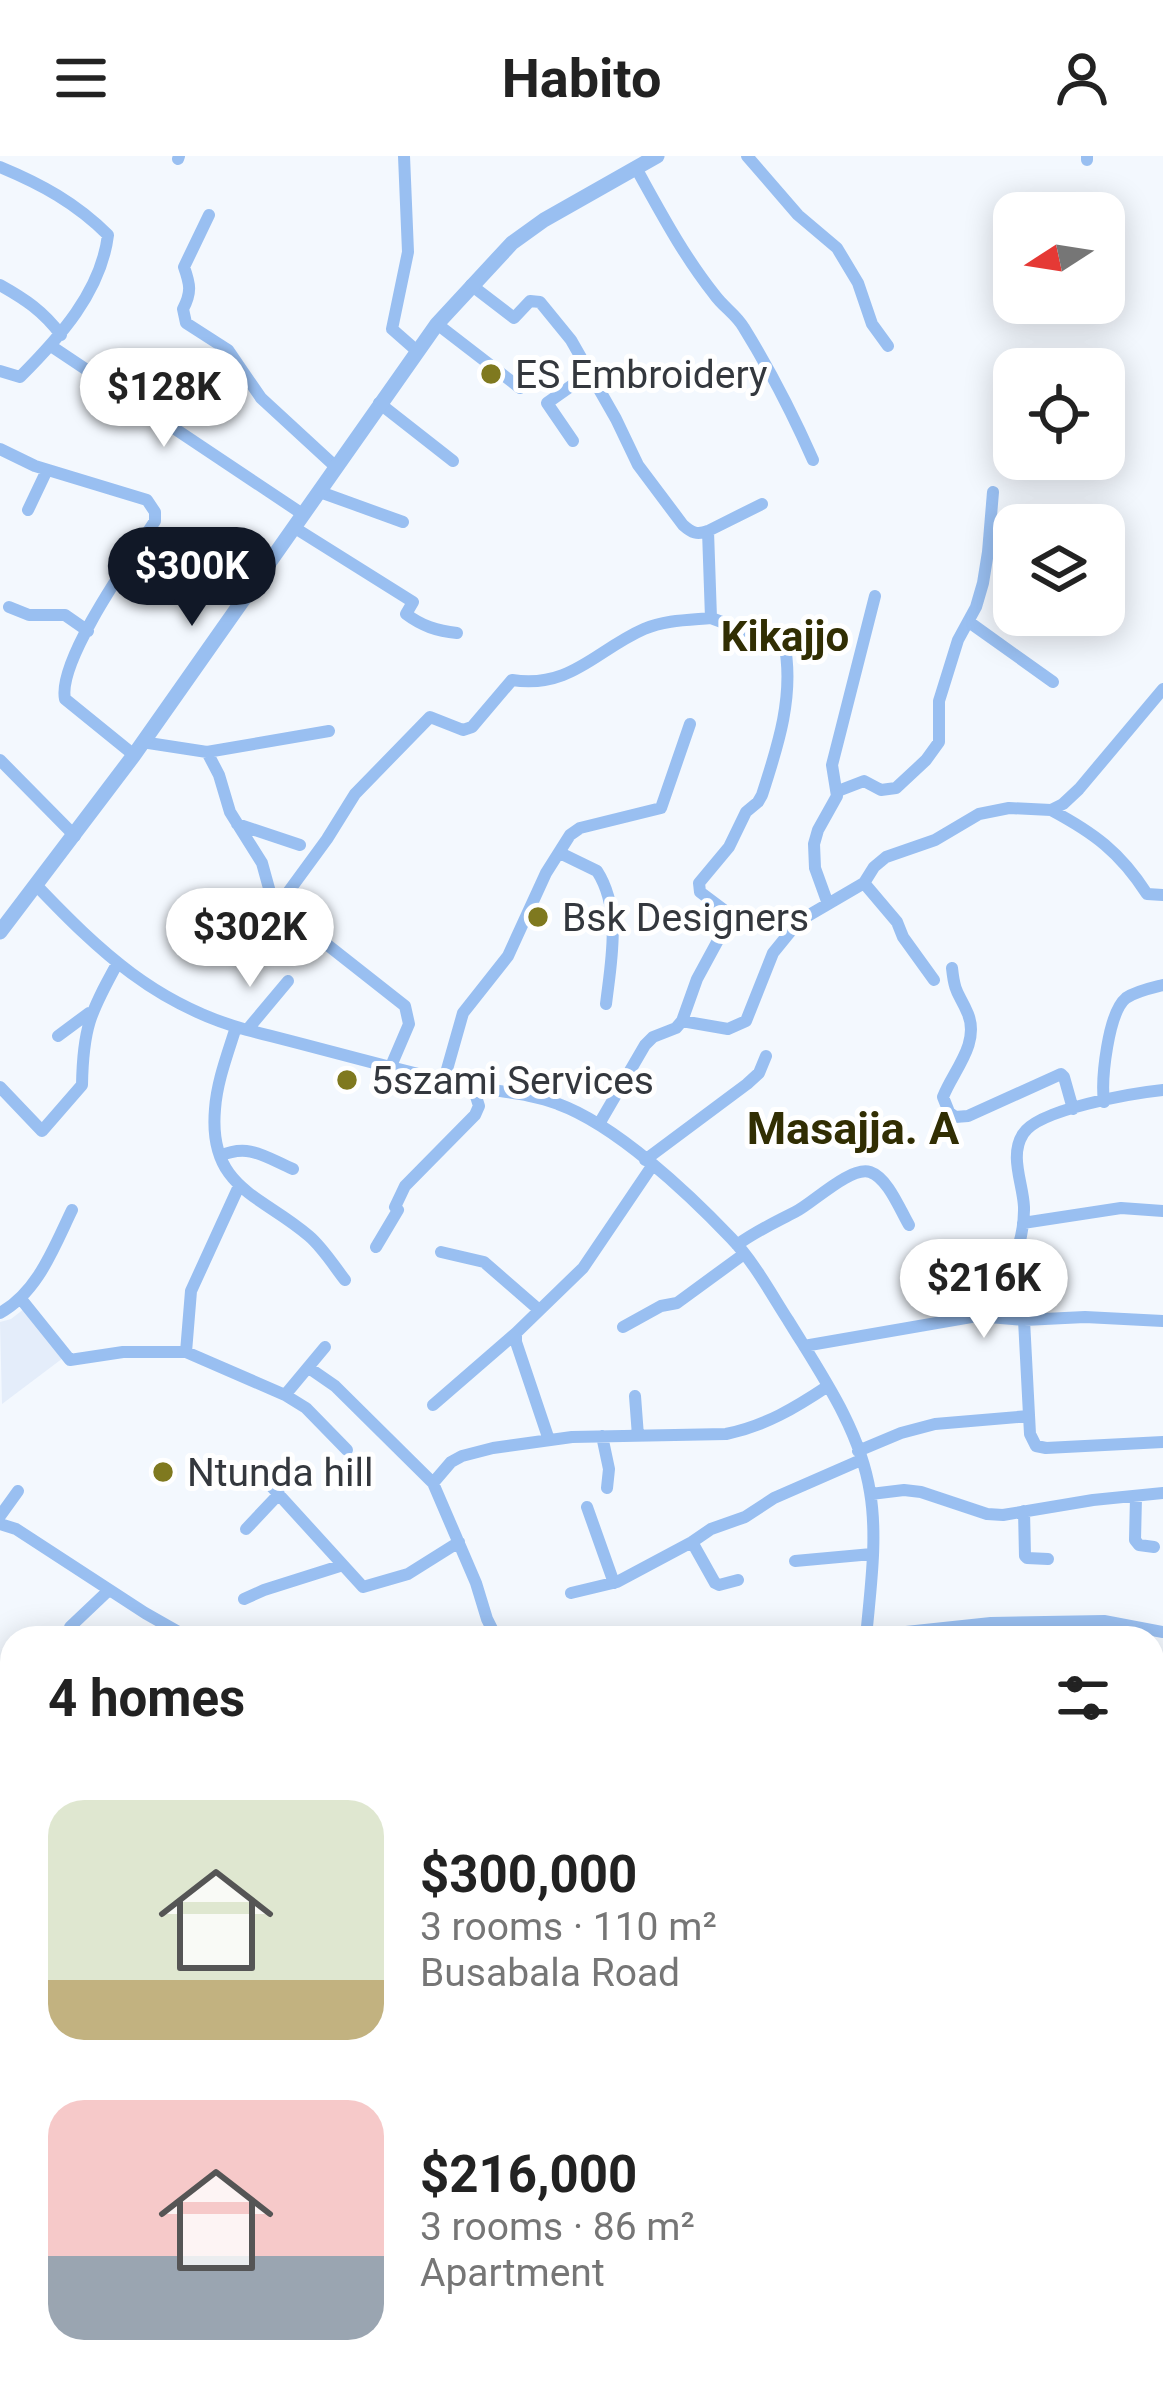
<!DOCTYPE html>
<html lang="en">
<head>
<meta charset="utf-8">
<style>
	body { margin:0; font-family:Roboto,sans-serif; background:#f2f2f2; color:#222; height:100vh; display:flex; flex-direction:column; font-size:45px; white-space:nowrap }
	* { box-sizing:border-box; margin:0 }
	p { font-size:39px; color:#767676 }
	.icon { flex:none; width:66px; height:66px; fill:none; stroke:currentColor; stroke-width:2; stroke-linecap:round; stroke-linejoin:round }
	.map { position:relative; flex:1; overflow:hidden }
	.sheet { position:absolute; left:0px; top:1470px; width:1164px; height:771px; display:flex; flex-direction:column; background:#fff; border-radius:36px 36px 0 0; box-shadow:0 6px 30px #0003 }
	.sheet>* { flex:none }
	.needle { width:78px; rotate:258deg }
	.controls { position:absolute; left:993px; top:36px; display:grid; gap:24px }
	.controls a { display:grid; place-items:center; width:132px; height:132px; border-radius:24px; background:#fff; box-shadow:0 6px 30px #0003; font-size:60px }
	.price { position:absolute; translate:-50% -102px; padding:0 27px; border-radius:42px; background:#fff; color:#222; font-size:39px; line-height:78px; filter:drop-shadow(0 3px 6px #0008) }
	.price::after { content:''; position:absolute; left:50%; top:72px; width:36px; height:27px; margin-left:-18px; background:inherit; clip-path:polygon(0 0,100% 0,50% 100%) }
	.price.on { background:#111827; color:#fff }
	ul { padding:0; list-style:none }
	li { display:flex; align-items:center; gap:36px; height:300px; padding:0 48px }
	li span { display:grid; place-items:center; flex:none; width:336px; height:240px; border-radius:36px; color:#555 }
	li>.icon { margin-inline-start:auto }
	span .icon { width:144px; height:144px; fill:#fffc; stroke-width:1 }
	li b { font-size:51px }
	h2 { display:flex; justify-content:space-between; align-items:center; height:144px; padding:0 48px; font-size:51px }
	header { display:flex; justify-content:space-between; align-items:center; height:156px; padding:0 48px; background:#fff; font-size:54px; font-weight:700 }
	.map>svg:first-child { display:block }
	.built { fill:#e4edfa }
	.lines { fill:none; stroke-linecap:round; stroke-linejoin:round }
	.minor { stroke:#99bff1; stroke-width:12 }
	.tertiary { stroke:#99bff1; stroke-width:15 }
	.poi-dot { fill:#7f791f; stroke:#fff; stroke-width:4.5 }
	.labels { text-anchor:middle; stroke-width:10; stroke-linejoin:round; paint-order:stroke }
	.poi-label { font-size:39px; fill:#34383e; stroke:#fff; text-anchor:start }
	.neighbourhood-label { font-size:42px; font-weight:bold; fill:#312e03; stroke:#fff }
	.quarter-label { font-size:45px; font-weight:bold; fill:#312e03; stroke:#fff }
</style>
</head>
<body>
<header><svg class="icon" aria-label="menu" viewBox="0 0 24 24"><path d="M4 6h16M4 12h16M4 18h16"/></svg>Habito<svg class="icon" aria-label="person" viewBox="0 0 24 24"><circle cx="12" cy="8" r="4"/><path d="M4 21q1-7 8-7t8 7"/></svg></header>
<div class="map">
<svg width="1163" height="2239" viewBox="0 0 1163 2239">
	<rect width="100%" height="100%" fill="#f3f8fe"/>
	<!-- built -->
	<path class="built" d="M24,1153L63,1202L2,1248L0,1166L11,1163Z"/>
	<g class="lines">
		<!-- minor -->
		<path class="minor" d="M404,0L408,96L392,173L417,195
			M747,0L798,59L837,92L858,127L872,168L888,190
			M178,3L179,0
			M1087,4V0
			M0,11C41,28 76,47 108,79C101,136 59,182 20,221L0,215
			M636,12C660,55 683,99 714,138C723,151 736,158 744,172C770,214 793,259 813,304
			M209,59L184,111C190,128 192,136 183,153L186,167L228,194L261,242L337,312
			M0,129C25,143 43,155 61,179
			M471,129L514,162L530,145L540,146L571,184L616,263L638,309L683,369C692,377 697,379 708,375L762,348
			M437,168L520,232
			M51,190L304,359
			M379,247L453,305
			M573,285L547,247L591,216
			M0,293L35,310L147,344L155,356V365C132,400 57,505 65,543L134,599
			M320,336L403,366
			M28,354L47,314
			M295,372L413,446L406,458C422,470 437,475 457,477
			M9,451L29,459H65L88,475
			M969,466L1053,526
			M142,586L207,596L329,575
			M207,596L219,619L230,656L262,707L270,736L278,750L405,850L409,868L391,910
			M0,604L75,680
			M838,635L864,625L881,634L896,632L926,604L939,586V545L958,484L976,451L983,427L988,396L993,336
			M1051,654C1094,677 1120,696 1147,738L1163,739
			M237,668L300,689
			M560,697L597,715C622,754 611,805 606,848
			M864,727L897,766L903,781L934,824
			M36,729C100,796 156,849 247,874C321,892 395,914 469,930C499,936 530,937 558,948C616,969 688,1037 731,1082C754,1106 770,1136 788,1164C821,1218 860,1273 870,1336C878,1383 870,1435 866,1482
			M828,748L815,712L814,688L818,674L837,640L832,609L875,440
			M278,750L327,683L355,638L430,561L463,574L472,571L512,524C571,533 596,494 644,473C665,464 688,464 711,462L708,375
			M952,812C955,840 959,836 968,858C980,888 953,915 943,941L949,956L955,961L968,960L1061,918L1064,921L1073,953
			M682,865L728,873L746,865L773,797L799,765L864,727L874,711L886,701L935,684L979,658L1009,652L1051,654L1063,648L1079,633L1163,533
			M236,871C228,897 217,925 215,953C208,1033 262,1039 309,1080C323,1092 334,1110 345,1124
			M247,874L288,825
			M58,880L89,857
			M444,924L463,857L508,800L546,717L570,679L580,672L661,652L690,568
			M0,931L42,975L82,929C83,872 90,857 117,808
			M1104,946C1101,923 1108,857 1126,842C1136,835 1151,832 1163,829
			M599,968L645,889L653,881L676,872L682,865L697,823L729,764L728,757L700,736L699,727L729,691L746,656L758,646L762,639C778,590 795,538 784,486L765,482L711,462
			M220,1000C249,987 265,1001 293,1013
			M645,1004L747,928L759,917L766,900
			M1023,1067L1121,1052L1163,1055
			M737,1089C756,1075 774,1067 795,1056C813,1047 850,1010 870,1016C888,1022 900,1054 909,1069
			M376,1091L398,1054L395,1051L405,1030L475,959L479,950L473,931
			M441,1096L484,1106L538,1153
			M21,1143L70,1204L123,1196H186L285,1239L325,1191
			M0,1157C38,1136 54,1091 72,1054
			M977,1160C1004,1129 1025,1093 1024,1051C1023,1027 1009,1000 1023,978C1038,953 1134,937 1163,934
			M1024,1164L1030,1278L1036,1290L1046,1292L1163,1286
			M623,1171L661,1150L677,1147L744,1098
			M804,1190L977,1160L1024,1164L1085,1161L1163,1165
			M186,1196L191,1135L239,1030
			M309,1212L335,1230L433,1327L476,1427L487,1463L493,1475L507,1482
			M285,1239L306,1252L347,1294
			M635,1240L638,1280
			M433,1249L516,1177
			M602,1280L609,1313L607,1332
			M549,1284L516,1186V1177L583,1112L652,1010
			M858,1295L901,1277L935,1268L1029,1260
			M255,1320L271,1330L363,1431L408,1418L459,1386
			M433,1327L451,1306L462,1300L493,1292L572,1281L726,1278C765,1270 795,1252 828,1230
			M871,1338L904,1334L921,1336L987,1358L1003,1359L1093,1344L1163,1337
			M1136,1341L1135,1384L1139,1389L1154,1391
			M587,1351L614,1427
			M1024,1355L1025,1400L1027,1402L1048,1403
			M0,1360L18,1335
			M0,1368L16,1373L145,1457L189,1482
			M246,1373L279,1338
			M692,1386L715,1427L719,1429L738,1424
			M795,1405L872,1398
			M571,1437L617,1426L692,1386L711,1373L745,1361L774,1342L861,1304
			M244,1443L264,1434L343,1409
			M70,1471L109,1434
			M887,1482L906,1476L991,1467L1104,1465L1163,1476
			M1152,1613L1153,1600
			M1152,1623L1163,1624
			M0,1630L6,1653
			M1152,1800L1163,1802
			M1152,1877L1163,1879
			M1152,2124H1163
			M469,2229L490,2239
			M656,2239L658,2229
			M1048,2239L1050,2229"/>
		<!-- tertiary -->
		<path class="tertiary" d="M0,776L134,599L437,168L512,87L544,64L657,0"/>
	</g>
	<!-- markers -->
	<g class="poi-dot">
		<circle cx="491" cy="218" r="12"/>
		<circle cx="538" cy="761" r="12"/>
		<circle cx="347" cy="924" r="12"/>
		<circle cx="163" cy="1316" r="12"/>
	</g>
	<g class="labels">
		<!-- poi labels -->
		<g class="poi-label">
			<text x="515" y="232">ES Embroidery</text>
			<text x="562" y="775">Bsk Designers</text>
			<text x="371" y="938">5szami Services</text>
			<text x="187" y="1330">Ntunda hill</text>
		</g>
		<!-- neighbourhood labels -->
		<g class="neighbourhood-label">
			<text x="785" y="495">Kikajjo</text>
		</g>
		<!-- quarter labels -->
		<g class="quarter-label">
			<text x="853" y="988">Masajja. A</text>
		</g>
	</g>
</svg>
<div class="controls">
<a><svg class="needle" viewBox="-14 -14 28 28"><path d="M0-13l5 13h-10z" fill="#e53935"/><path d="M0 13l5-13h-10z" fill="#767676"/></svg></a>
<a><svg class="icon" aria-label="locate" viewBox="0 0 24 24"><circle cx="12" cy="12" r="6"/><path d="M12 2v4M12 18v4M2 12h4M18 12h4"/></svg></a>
<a><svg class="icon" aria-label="layers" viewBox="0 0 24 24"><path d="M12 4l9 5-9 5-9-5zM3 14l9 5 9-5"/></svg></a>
</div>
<b class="price" style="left:164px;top:294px">$128K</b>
<b class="price on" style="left:192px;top:473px">$300K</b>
<b class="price" style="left:250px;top:834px">$302K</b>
<b class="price" style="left:984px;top:1185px">$216K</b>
<section class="sheet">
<h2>4 homes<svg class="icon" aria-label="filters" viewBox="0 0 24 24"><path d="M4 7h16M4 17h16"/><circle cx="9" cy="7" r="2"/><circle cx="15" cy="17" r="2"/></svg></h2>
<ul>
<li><span style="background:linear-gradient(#dfe7d0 75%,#c2b280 0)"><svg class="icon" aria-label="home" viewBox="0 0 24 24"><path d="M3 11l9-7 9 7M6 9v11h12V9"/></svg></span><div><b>$300,000</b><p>3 rooms · 110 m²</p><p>Busabala Road</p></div></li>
<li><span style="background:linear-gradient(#f6c9c9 65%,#9aa5b1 0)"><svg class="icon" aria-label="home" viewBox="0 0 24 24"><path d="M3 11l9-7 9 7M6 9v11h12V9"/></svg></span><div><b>$216,000</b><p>3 rooms · 86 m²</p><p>Apartment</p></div></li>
</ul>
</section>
</div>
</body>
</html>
